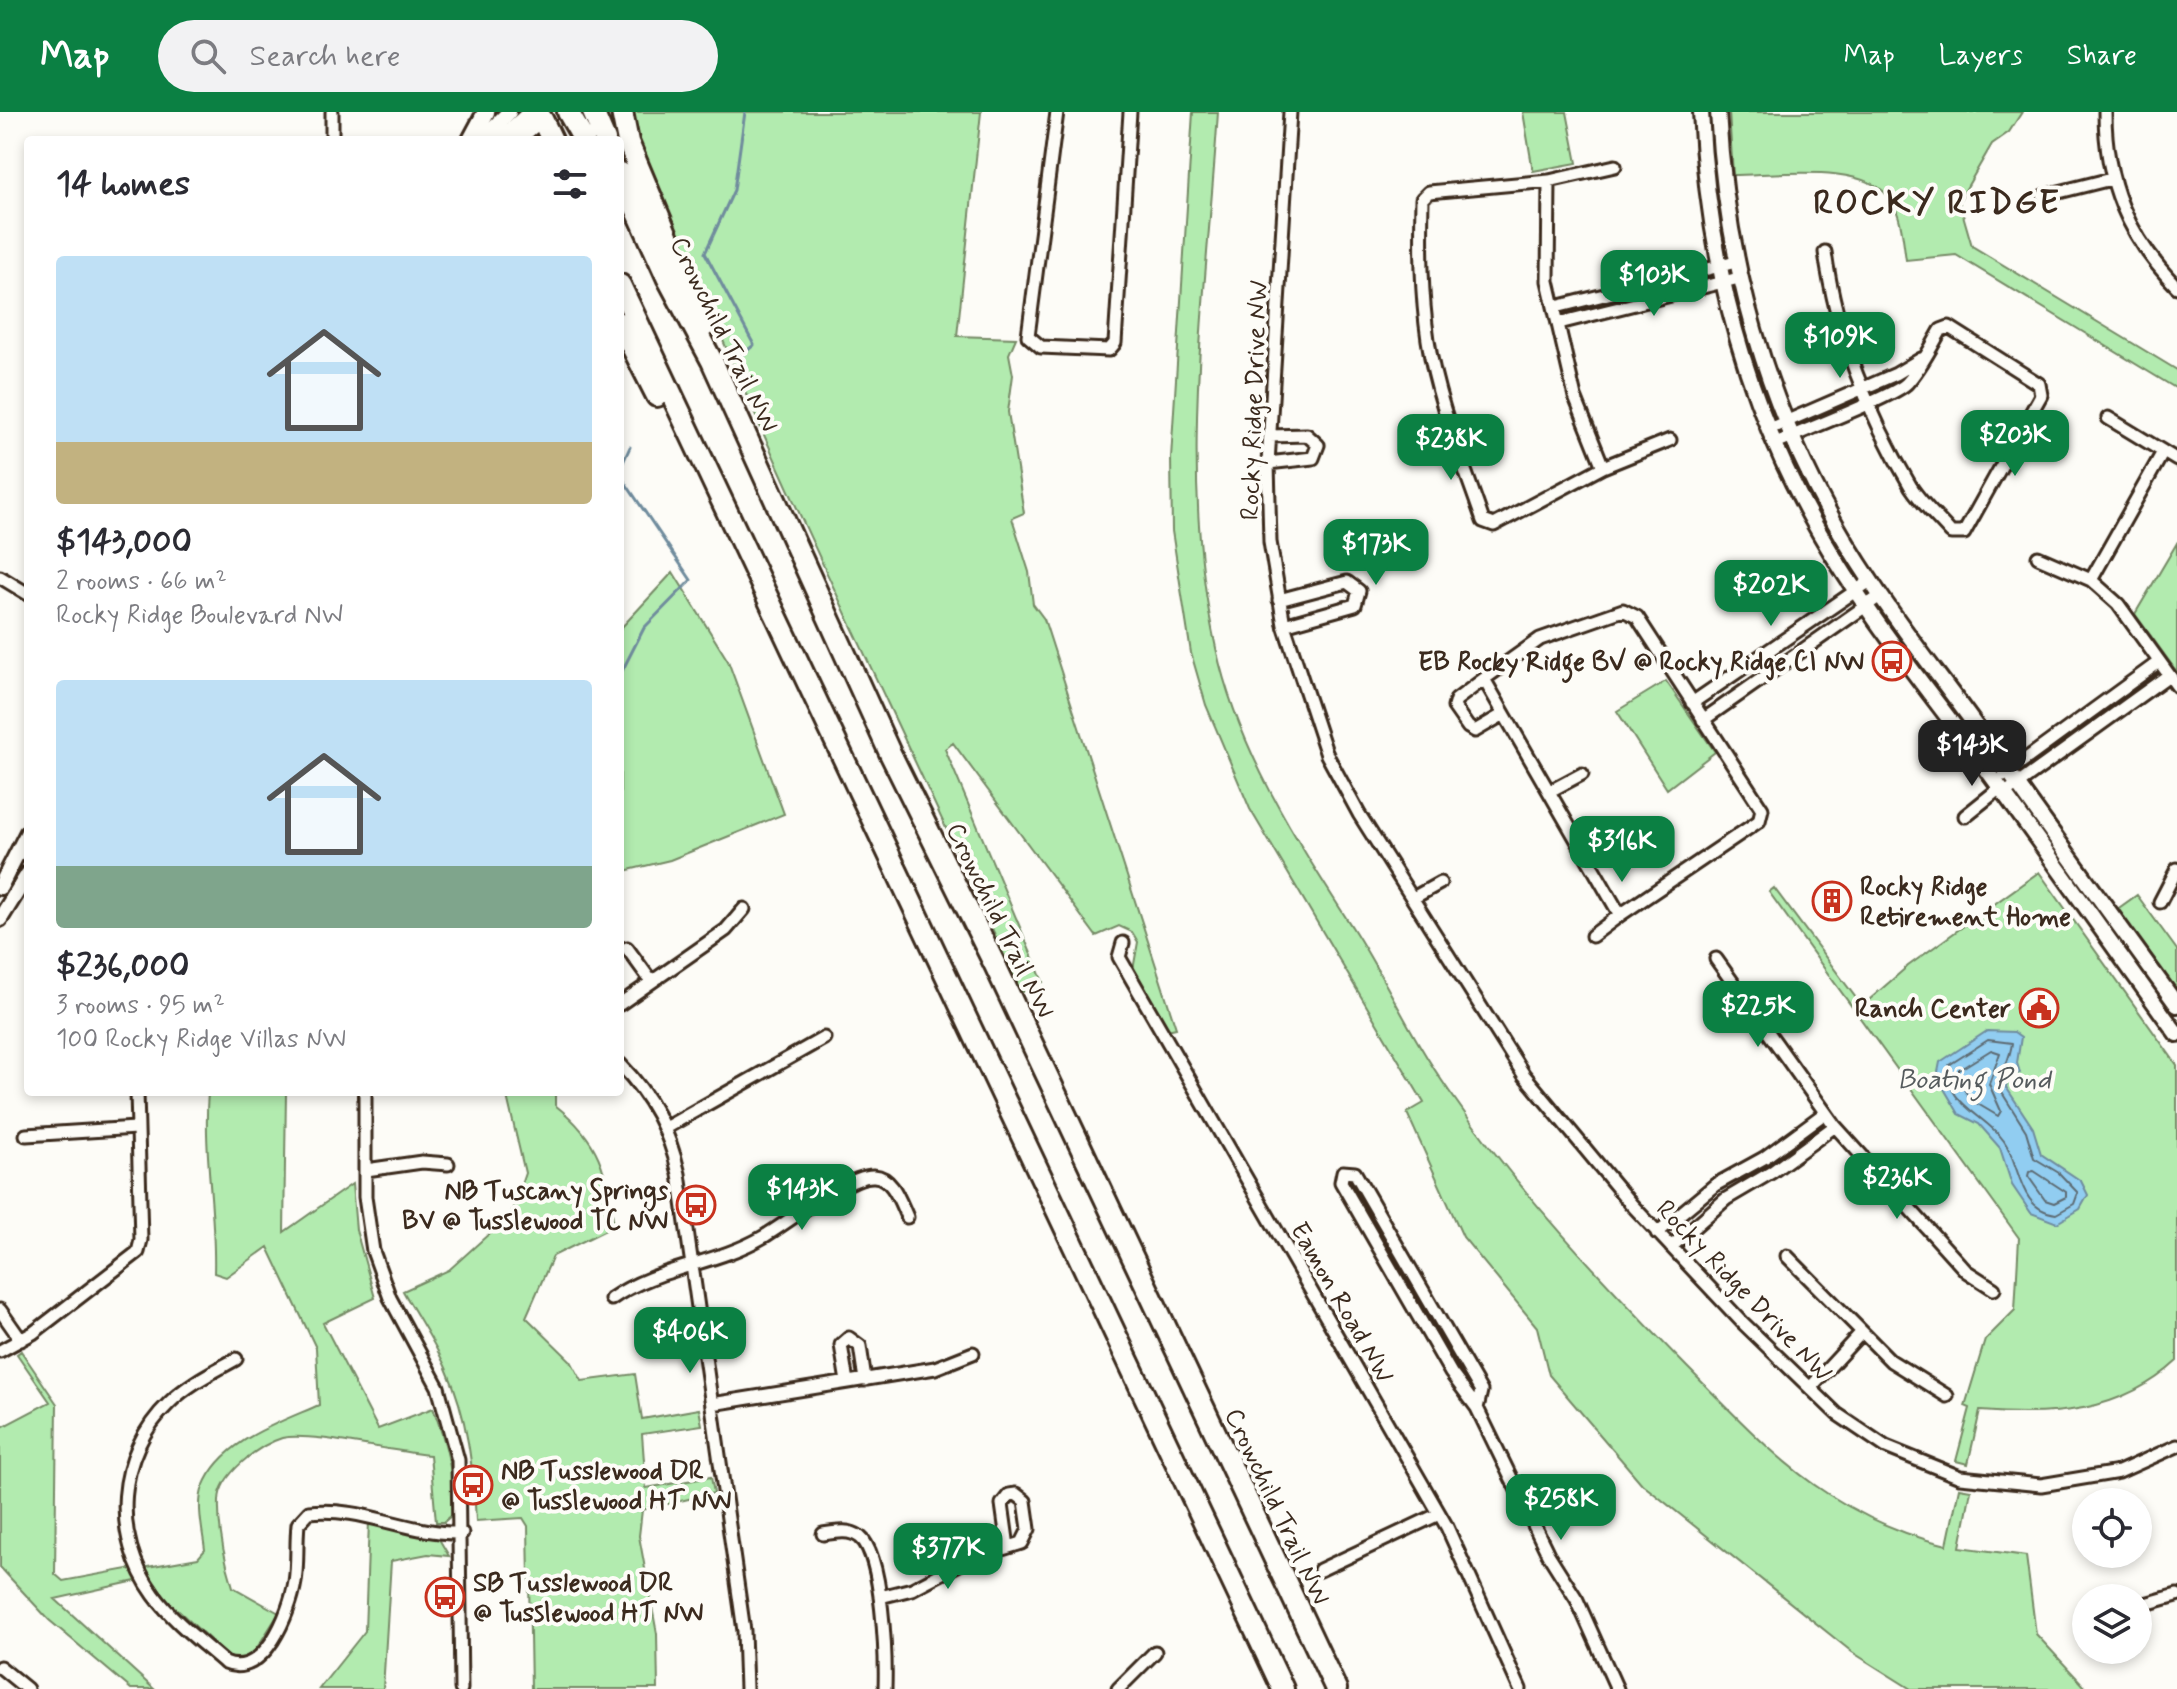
<!DOCTYPE html>
<html lang="en">
<head>
<meta charset="utf-8">
<style>
	body { margin:0; font-family:Mynerve,sans-serif; background:#f2f2f3; color:#2b2b33; height:100vh; display:flex; flex-direction:column; font-size:30px; white-space:nowrap }
	* { box-sizing:border-box; margin:0 }
	p { font-size:26px; color:#7c7c81 }
	.icon { flex:none; width:44px; height:44px; fill:none; stroke:currentColor; stroke-width:2; stroke-linecap:round; stroke-linejoin:round }
	.map { position:relative; flex:1; overflow:hidden }
	.sheet { position:absolute; left:24px; top:24px; width:600px; height:960px; display:flex; flex-direction:column; background:#fff; border-radius:8px; box-shadow:0 4px 12px #0003 }
	.sheet>* { flex:none }
	.tools { position:absolute; left:2072px; top:1376px; display:grid; gap:16px }
	.tools a { display:grid; place-items:center; width:80px; height:80px; border-radius:50%; background:#fff; box-shadow:0 4px 12px #0003; font-size:40px }
	.price { position:absolute; translate:-50% -68px; padding:0 18px; border-radius:16px; background:#0b8043; color:#fff; font-size:26px; line-height:52px; filter:drop-shadow(0 2px 4px #0008) }
	.price::after { content:''; position:absolute; left:50%; top:48px; width:24px; height:18px; margin-left:-12px; background:inherit; clip-path:polygon(0 0,100% 0,50% 100%) }
	.price.selected { background:#222; color:#fff }
	ul { padding:0; list-style:none }
	li { display:grid; align-content:center; gap:16px; height:424px; padding:0 32px }
	li span { display:grid; place-items:center; height:248px; border-radius:8px; color:#555 }
	li>.icon { margin-inline-start:auto }
	span .icon { width:144px; height:144px; fill:#fffc; stroke-width:1 }
	li b { font-size:34px }
	h2 { display:flex; justify-content:space-between; align-items:center; height:96px; padding:0 32px; font-size:34px }
	header { display:flex; align-items:center; gap:48px; box-sizing:border-box; height:112px; padding:0 40px; background:#0b8043; color:#fff }
	header strong { font-size:38px }
	nav { display:flex; gap:44px; margin-inline-start:auto; font-size:28px }
	.search { width:560px; height:72px; background:#f2f2f3; display:flex; align-items:center; gap:20px; box-sizing:border-box; padding:0 28px; border-radius:44px; color:#7c7c81; font-size:30px }
	.map>svg:first-child { display:block }
	.green { fill:#b2ebaf; stroke:#768a66; stroke-width:2 }
	.water { fill:#91cdf1; stroke:#6f8c9d; stroke-width:2 }
	.lines { fill:none; stroke-linecap:round; stroke-linejoin:round }
	.shore { stroke:#5d6b72; stroke-width:2 }
	.stream { stroke:#6f8c9d; stroke-width:3 }
	.minor-casing { stroke:#3b2a1e; stroke-width:17 }
	.tertiary-casing { stroke:#3b2a1e; stroke-width:20 }
	.primary-casing { stroke:#3b2a1e; stroke-width:22 }
	.motorway-casing { stroke:#3b2a1e; stroke-width:26 }
	.minor { stroke:#fdfcf7; stroke-width:11 }
	.tertiary { stroke:#fdfcf7; stroke-width:14 }
	.primary { stroke:#fdfcf7; stroke-width:16 }
	.motorway { stroke:#fdfcf7; stroke-width:20 }
	.labels { text-anchor:middle; stroke-width:8; stroke-linejoin:round; paint-order:stroke }
	.street-label { font-size:26px; fill:#3b2a1e; stroke:#fdfcf7 }
	.poi-label { font-size:26px; font-weight:bold; fill:#3b2a1e; stroke:#fdfcf7; text-anchor:end }
	.water-label { font-size:28px; font-style:italic; fill:#555b5d; stroke:#fdfcf7 }
	.district-label { font-size:34px; font-weight:bold; letter-spacing:2px; fill:#3b2a1e; stroke:#fdfcf7 }
</style>
</head>
<body>
<header>
<strong>Map</strong>
<div class="search"><svg class="icon" aria-label="search" viewBox="0 0 24 24"><circle cx="10" cy="10" r="6"/><path d="M15 15l6 6"/></svg>Search here</div>
<nav><a>Map</a><a>Layers</a><a>Share</a></nav>
</header>
<div class="map">
<svg width="2177" height="1577" viewBox="0 0 2177 1577">
	<rect width="100%" height="100%" fill="#fdfcf7"/>
	<filter id="ink" filterUnits="userSpaceOnUse"><feTurbulence type="fractalNoise" baseFrequency=".0125" numOctaves="2"/><feDisplacementMap in="SourceGraphic" scale="16" xChannelSelector="R" yChannelSelector="G"/><feConvolveMatrix kernelMatrix="1 2 1 2 8 2 1 2 1" color-interpolation-filters="sRGB"/></filter>
	<g filter="url(#ink)">
		<!-- green -->
		<path class="green" d="M631,0H981L957,224L1016,226L1009,242L1013,263L1008,300L1024,401L1012,406L1029,460L1033,492L1044,507L1176,916L1167,918L1133,858L1138,830L1132,820L1119,814L1096,824L953,631L945,637L1043,870L1021,881C923,659 813,442 719,219C689,148 647,76 631,0Z
			M1193,0H1218C1207,176 1177,363 1216,536C1238,638 1296,728 1352,815C1386,868 1412,927 1449,979C1518,1079 1602,1168 1687,1255C1731,1299 1775,1348 1828,1382C1864,1405 1906,1424 1947,1433L1959,1376L1971,1378L1960,1435L2026,1444L2036,1522L2087,1577H1911L1852,1540L1642,1372L1549,1263L1537,1215L1463,1125L1407,1001L1424,991L1250,697L1206,593L1191,541L1172,419L1171,346Z
			M1523,0H1567L1577,51L1533,59Z
			M1729,0H2022L2009,20L1992,32L1959,89L1972,134L2177,258V277L1956,143L1906,148C1903,128 1902,105 1891,88C1867,49 1774,63 1733,63Z
			M2177,431V560L2135,502Z
			M673,460L728,549L784,702L670,748L620,760V517Z
			M1666,569L1715,640L1667,677L1617,599Z
			M2039,760L2177,953V1249C2121,1301 2052,1305 1980,1299L1968,1352L1956,1349L1970,1296L1965,1294L1985,1228L2015,1198L2019,1126L1769,780L1774,776L1862,894L1908,854Z
			M2137,783L2177,838V883L2116,798Z
			M208,980H286L284,1120L352,1072L356,1118L375,1186L323,1211L378,1317L433,1296C446,1330 455,1364 453,1402L444,1410H436L430,1343C397,1341 309,1319 282,1326C259,1333 219,1363 219,1389C218,1417 225,1449 233,1475L279,1501L255,1539L240,1548L231,1547L169,1490L142,1456L198,1446L205,1438C203,1420 196,1393 203,1375C221,1329 278,1311 319,1293L316,1236L268,1135L226,1165L214,1161C216,1100 203,1041 208,980Z
			M506,980H555V993C601,1029 606,1059 614,1114L553,1144L526,1205L571,1249L582,1269L635,1262L642,1307L699,1297L702,1313L642,1322L646,1376L711,1365L714,1381L642,1398L639,1424L657,1522L658,1577H531L528,1414L523,1406L476,1409C473,1356 468,1305 446,1256C434,1229 417,1204 403,1179L449,1158L511,1102L525,1061Z
			M21,1239L57,1292L55,1462L63,1469L133,1456L140,1468L55,1487L154,1577H131L49,1508L0,1455V1316L50,1290L17,1242Z
			M369,1409L439,1427L449,1444L428,1442L391,1449L383,1577H319L365,1519Z"/>
		<!-- water -->
		<path class="water" d="M1987,919L2014,920L2021,925L2017,951L2020,961L2009,965L2006,975L2033,1016L2041,1042L2081,1069L2088,1083L2080,1097L2057,1111L2031,1101L2012,1073L2000,1036L1979,1012L1959,1002L1937,965L1940,950Z"/>
		<g class="lines">
			<!-- shore -->
			<path class="shore" d="M1988,928L2012,931C2010,949 2001,959 1999,976L2026,1019L2034,1046L2059,1061L2078,1081L2074,1092L2056,1102C2018,1098 2021,1053 2004,1029C1985,1002 1943,992 1949,953Z
				M1991,938L2000,941L1989,972L2001,999L1998,1004L1971,988L1957,966L1959,958Z
				M2034,1059L2066,1080V1085L2054,1091L2045,1088L2028,1064L2029,1060Z"/>
			<!-- stream -->
			<path class="stream" d="M738,246L754,233L705,141L734,78L745,0
				M620,357L630,335
				M620,363L691,468L644,516L620,563"/>
			<defs>
				<path id="minor" d="M1057,0L1028,224L1041,235L1109,238L1115,231L1130,0
					M1290,0L1268,351L1270,430L1284,513L1327,643L1359,702L1524,963L1631,1092L1742,1210L1837,1302L1886,1335L1960,1365L2041,1373L2119,1360L2177,1334
					M2105,0C2105,70 2128,125 2177,175
					M332,28V0
					M1549,69L1548,169L1575,285L1603,355L1494,413L1483,409C1463,350 1437,290 1428,228C1421,181 1421,135 1422,87L1429,80L1549,69L1615,54
					M2043,84L2111,67
					M1556,195L1736,150
					M1559,211L1739,166
					M2108,306L2177,348
					M1769,317L1896,262L1921,247
					M1776,331C1798,321 1897,283 1907,271C1921,256 1931,235 1941,218L1949,215L2039,272L2041,283L1964,421H1951C1938,406 1922,392 1911,375C1869,304 1836,222 1825,140
					M2163,340L2091,468L2118,492L2177,574
					M1268,351L1313,346L1318,333L1307,323L1270,324
					M1603,355L1670,328
					M2038,445L2091,468
					M0,465L28,482
					M1279,488L1347,470L1359,479L1355,493L1284,513
					M1623,498L1637,505L1762,697L1759,709L1620,803L1484,567L1540,527Z
					M1484,567L1456,588L1454,595L1468,615L1475,619L1504,602
					M1692,591L1870,469
					M1703,608L1880,484
					M2004,663L2159,550
					M1550,679L1582,662
					M2004,682L2169,563
					M1965,704L2000,676
					M1413,786L1440,771
					M2160,790L2177,757
					M1592,824L1620,803
					M1123,831L1119,845L1447,1415L1520,1577
					M627,836L651,869
					M1716,847L1835,1014L1966,1159L1994,1177
					M620,892L726,818L744,797
					M620,952C651,984 669,1018 679,1062L744,1519L746,1577
					M365,980V1085L373,1139L390,1186L438,1275L458,1348L461,1577
					M665,1016L824,926
					M26,1023L136,1016
					M366,1058L422,1050L448,1052
					M1657,1121L1715,1073L1764,1046L1825,1001
					M1671,1135L1726,1087L1772,1060L1835,1014
					M1787,1144L1891,1249L1947,1284
					M611,1187C656,1155 715,1153 763,1125C786,1112 849,1062 874,1064C893,1065 900,1090 907,1105
					M0,1198L21,1228
					M0,1239L33,1221L138,1140L141,1128L137,980
					M236,1247C213,1260 188,1272 169,1291C116,1342 111,1424 154,1483C173,1509 201,1530 225,1551C264,1568 290,1500 295,1470C298,1451 296,1431 298,1412L309,1400C363,1394 409,1423 462,1421
					M847,1270L841,1233L849,1226L860,1234L865,1268
					M1810,1276L1861,1221
					M712,1292L935,1256L973,1241
					M1477,1296L1481,1279L1355,1061L1343,1060L1341,1070L1451,1261L1477,1296L1548,1442L1577,1488L1617,1577
					M823,1422C836,1420 849,1417 860,1425C883,1443 886,1547 885,1577
					M1320,1458L1439,1402
					M880,1485L912,1477L967,1448L1022,1431L1029,1417L1025,1389L1016,1382L1009,1383L1002,1392L1008,1435
					M2138,1494L2177,1483
					M0,1555L27,1577
					M1118,1577L1155,1540"/>
				<path id="tertiary" d="M1701,0C1708,148 1745,291 1819,420C1868,506 1932,582 1990,662C2053,748 2114,836 2177,922
					M1718,0C1727,169 1777,330 1872,471C1904,520 1941,566 1975,613C2042,707 2109,800 2177,893
					M481,28L509,0
					M500,28L530,0
					M516,28L542,7
					M0,775L28,720
					M0,807L28,762"/>
				<path id="primary" d="M471,28L486,0"/>
				<path id="motorway" d="M568,0L584,28
					M593,0L605,28
					M622,0L628,30L705,214
					M542,7L552,28
					M620,61L667,165L712,249L890,641L995,853L1336,1577
					M620,173L1283,1577
					M620,211L657,284"/>
			</defs>
			<!-- minor casing -->
			<use href="#minor" class="minor-casing"/>
			<!-- tertiary casing -->
			<use href="#tertiary" class="tertiary-casing"/>
			<!-- primary casing -->
			<use href="#primary" class="primary-casing"/>
			<!-- motorway casing -->
			<use href="#motorway" class="motorway-casing"/>
			<!-- minor -->
			<use href="#minor" class="minor"/>
			<!-- tertiary -->
			<use href="#tertiary" class="tertiary"/>
			<!-- primary -->
			<use href="#primary" class="primary"/>
			<!-- motorway -->
			<use href="#motorway" class="motorway"/>
		</g>
	</g>
	<!-- icons -->
	<defs>
		<symbol id="bus-ring" viewBox="-11 -11 22 22"><circle r="9.5" fill="#fdfcf7" stroke="#c8321e" stroke-width="1.5"/><path d="M-5-6H5V4H4V6H2V4H-2V6H-4V4H-5ZM-3.5-4V0h7V-4ZM-3.5 1.2v1.5H-2V1.2ZM2 1.2v1.5H3.5V1.2Z" fill="#c8321e"/></symbol>
		<symbol id="building-ring" viewBox="-11 -11 22 22"><circle r="9.5" fill="#fdfcf7" stroke="#c8321e" stroke-width="1.5"/><path d="M-4-6H4V6H1V3H-1V6H-4ZM-2.5-4.3h1.7v1.8h-1.7ZM.8-4.3h1.7v1.8H.8ZM-2.5-1h1.7V.8h-1.7ZM.8-1h1.7V.8H.8Z" fill="#c8321e"/></symbol>
		<symbol id="civic-ring" viewBox="-11 -11 22 22"><circle r="9.5" fill="#fdfcf7" stroke="#c8321e" stroke-width="1.5"/><path d="M-.6-6.5H3V-4.5H.6V-3L4-1V1h2V6H-6V1h2V-1L-.6-3ZM-1.2 2.5V6h2.4V2.5Z" fill="#c8321e"/></symbol>
	</defs>
	<g fill-rule="evenodd">
		<use href="#bus-ring" x="1870" y="527" width="44" height="44"/>
		<use href="#building-ring" x="1810" y="767" width="44" height="44"/>
		<use href="#civic-ring" x="2017" y="874" width="44" height="44"/>
		<use href="#bus-ring" x="674" y="1071" width="44" height="44"/>
		<use href="#bus-ring" x="451" y="1351" width="44" height="44"/>
		<use href="#bus-ring" x="423" y="1463" width="44" height="44"/>
	</g>
	<g class="labels">
		<!-- street labels -->
		<g class="street-label">
			<text transform="translate(725 222) rotate(64)" y="9">Crowchild Trail NW</text>
			<text transform="translate(1253 288) rotate(-88)" y="9">Rocky Ridge Drive NW</text>
			<text transform="translate(1001 808) rotate(64)" y="9">Crowchild Trail NW</text>
			<text transform="translate(1745 1178) rotate(46)" y="9">Rocky Ridge Drive NW</text>
			<text transform="translate(1343 1190) rotate(60)" y="9">Eamon Road NW</text>
			<text transform="translate(1278 1394) rotate(65)" y="9">Crowchild Trail NW</text>
		</g>
		<!-- poi labels -->
		<g class="poi-label">
			<text x="1864" y="558">EB Rocky Ridge BV @ Rocky Ridge CI NW</text>
			<text x="1860" y="783" text-anchor="start">Rocky Ridge<tspan x="1860" dy="30">Retirement Home</tspan></text>
			<text x="2011" y="905">Ranch Center</text>
			<text x="668" y="1087">NB Tuscany Springs<tspan x="668" dy="30">BV @ Tusslewood TC NW</tspan></text>
			<text x="501" y="1367" text-anchor="start">NB Tusslewood DR<tspan x="501" dy="30">@ Tusslewood HT NW</tspan></text>
			<text x="473" y="1479" text-anchor="start">SB Tusslewood DR<tspan x="473" dy="30">@ Tusslewood HT NW</tspan></text>
		</g>
		<!-- water labels -->
		<g class="water-label">
			<text x="1974" y="976">Boating Pond</text>
		</g>
		<!-- district labels -->
		<g class="district-label">
			<text x="1937" y="101">ROCKY RIDGE</text>
		</g>
	</g>
</svg>
<div class="tools">
<a><svg class="icon" aria-label="locate" viewBox="0 0 24 24"><circle cx="12" cy="12" r="6"/><path d="M12 2v4M12 18v4M2 12h4M18 12h4"/></svg></a>
<a><svg class="icon" aria-label="layers" viewBox="0 0 24 24"><path d="M12 4l9 5-9 5-9-5zM3 14l9 5 9-5"/></svg></a>
</div>
<b class="price" style="left:1654px;top:206px">$103K</b>
<b class="price" style="left:1840px;top:268px">$109K</b>
<b class="price" style="left:2015px;top:366px">$203K</b>
<b class="price" style="left:1451px;top:370px">$238K</b>
<b class="price" style="left:1376px;top:475px">$173K</b>
<b class="price" style="left:1771px;top:516px">$202K</b>
<b class="price selected" style="left:1972px;top:676px">$143K</b>
<b class="price" style="left:1622px;top:772px">$316K</b>
<b class="price" style="left:1758px;top:937px">$225K</b>
<b class="price" style="left:1897px;top:1109px">$236K</b>
<b class="price" style="left:802px;top:1120px">$143K</b>
<b class="price" style="left:690px;top:1263px">$406K</b>
<b class="price" style="left:1561px;top:1430px">$258K</b>
<b class="price" style="left:948px;top:1479px">$377K</b>
<section class="sheet">
<h2>14 homes<svg class="icon" aria-label="filters" viewBox="0 0 24 24"><path d="M4 7h16M4 17h16"/><circle cx="9" cy="7" r="2"/><circle cx="15" cy="17" r="2"/></svg></h2>
<ul>
<li><span style="background:linear-gradient(#bfe0f5 75%,#c2b280 0)"><svg class="icon" aria-label="home" viewBox="0 0 24 24"><path d="M3 11l9-7 9 7M6 9v11h12V9"/></svg></span><div><b>$143,000</b><p>2 rooms · 66 m²</p><p>Rocky Ridge Boulevard NW</p></div></li>
<li><span style="background:linear-gradient(#bfe0f5 75%,#7fa58c 0)"><svg class="icon" aria-label="home" viewBox="0 0 24 24"><path d="M3 11l9-7 9 7M6 9v11h12V9"/></svg></span><div><b>$236,000</b><p>3 rooms · 95 m²</p><p>100 Rocky Ridge Villas NW</p></div></li>
</ul>
</section>
</div>
</body>
</html>
